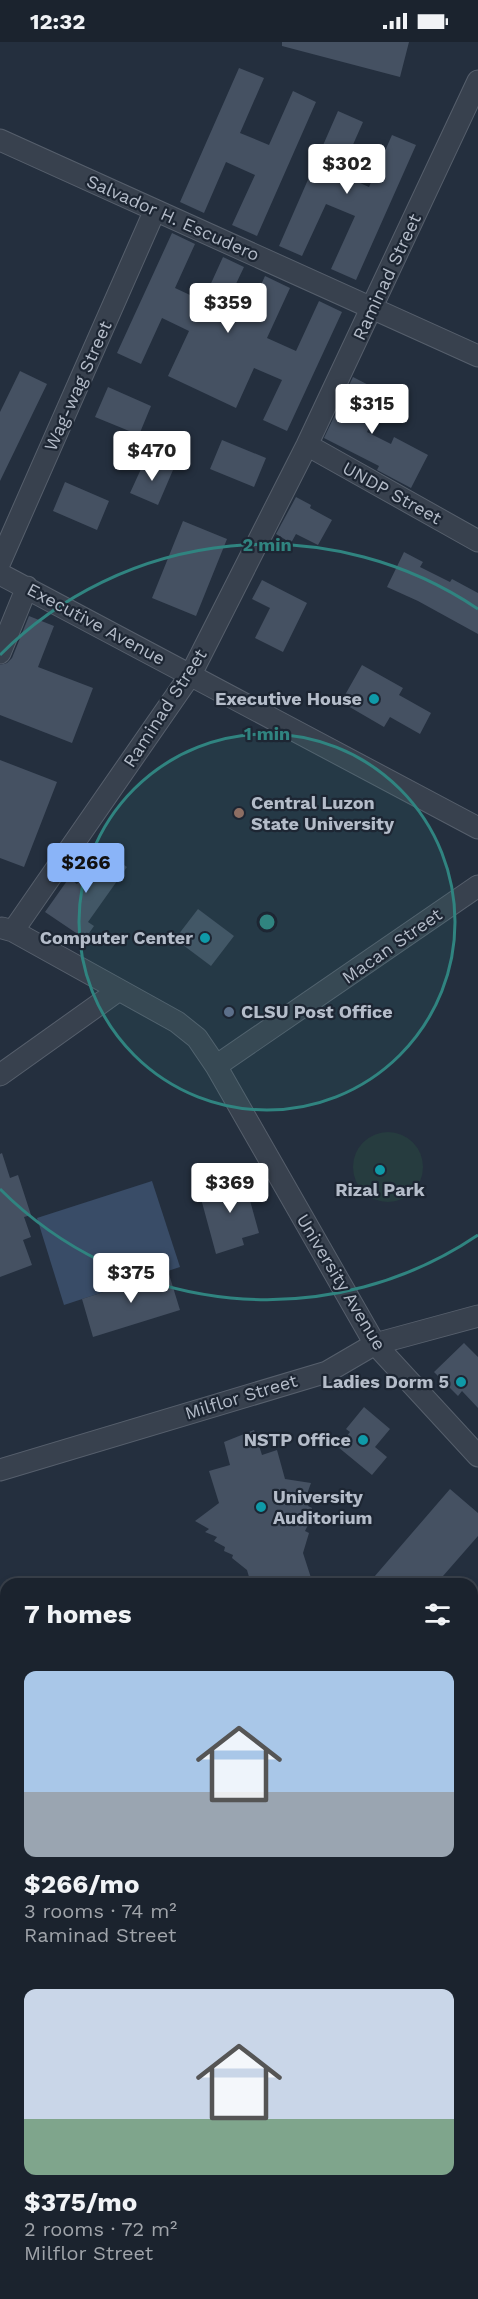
<!DOCTYPE html>
<html lang="en">
<head>
<meta charset="utf-8">
<style>
	body { margin:0; font-family:"Work Sans",sans-serif; background:#242b36; color:#f1f3f6; height:100vh; display:flex; flex-direction:column; font-size:22px; white-space:nowrap }
	* { box-sizing:border-box; margin:0 }
	p { font-size:20px; color:#a0a4aa }
	.icon { flex:none; width:33px; height:33px; fill:none; stroke:currentColor; stroke-width:2; stroke-linecap:round; stroke-linejoin:round }
	.map { position:relative; flex:1; overflow:hidden }
	.sheet { position:absolute; left:0px; top:1536px; width:478px; height:722px; display:flex; flex-direction:column; background:#1b232e; border-radius:18px 18px 0 0; box-shadow:0 3px 9px #0003,0 0 0 2px #39404a }
	.sheet>* { flex:none }
	.price { position:absolute; translate:-50% -51px; padding:0 14px; border-radius:6px; background:#fff; color:#222; font-size:20px; line-height:39px; filter:drop-shadow(0 2px 3px #0008) }
	.price::after { content:''; position:absolute; left:50%; top:36px; width:18px; height:14px; margin-left:-9px; background:inherit; clip-path:polygon(0 0,100% 0,50% 100%) }
	.price.current { background:#8ab4f8; color:#111 }
	ul { padding:0; list-style:none }
	li { display:grid; align-content:center; gap:12px; height:318px; padding:0 24px }
	li span { display:grid; place-items:center; height:186px; border-radius:12px; color:#555 }
	li>.icon { margin-inline-start:auto }
	span .icon { width:108px; height:108px; fill:#fffc; stroke-width:1 }
	li b { font-size:26px }
	h2 { display:flex; justify-content:space-between; align-items:center; height:72px; padding:0 24px; font-size:26px }
	.status { display:flex; justify-content:space-between; align-items:center; height:42px; padding:0 30px; background:#1b232e; direction:ltr }
	.status svg { height:16px; fill:currentColor }
	.map>svg:first-child { display:block }
	.green { fill:#263c3f }
	.water { fill:#394c67 }
	.building { fill:#455162 }
	.lines { fill:none; stroke-linecap:round; stroke-linejoin:round }
	.minor-casing { stroke:#565f6c; stroke-width:23 }
	.path { stroke:#44595c; stroke-width:3; stroke-dasharray:4.5 4.5; stroke-linecap:butt }
	.minor { stroke:#38414e; stroke-width:21 }
	.ring { fill:none; stroke:#308480; stroke-width:3 }
	.culture-dot { fill:#0f9aa8; stroke:#1d2633; stroke-width:2 }
	.education-dot { fill:#8d6e63; stroke:#1d2633; stroke-width:2 }
	.service-dot { fill:#5c6f8a; stroke:#1d2633; stroke-width:2 }
	.labels { text-anchor:middle; stroke-width:4.5; stroke-linejoin:round; paint-order:stroke }
	.street-label { font-size:18px; fill:#b4bcc9; stroke:#1d2633 }
	.poi-label { font-size:18px; font-weight:bold; fill:#b4bcc9; stroke:#1d2633; text-anchor:end }
	.centre { fill:#308480; stroke:#1d2633; stroke-width:3 }
	.ring-label { font-size:18px; text-anchor:middle; font-weight:bold; fill:#308480; stroke:#1d2633; stroke-width:4.5; stroke-linejoin:round; paint-order:stroke }
</style>
</head>
<body>
<div class="status"><b>12:32</b><svg viewBox="0 0 49 12"><path d="M0 12V9h3v3zM5 12V6h3v6zM10 12V3h3v9zM15 12V0h3v12zM26 1h20v11H26zM47 4h2v5h-2z"/></svg></div>
<div class="map">
<svg width="478" height="2257" viewBox="0 0 478 2257">
	<rect width="100%" height="100%" fill="#242f3e"/>
	<!-- green -->
	<path class="green" d="M353 1125a35 35 0 1 1 70 0a35 35 0 1 1-70 0Z
		M0,1633L6,1655V1772L0,1773Z
		M478,1721V2126L472,2109V1726Z"/>
	<!-- water -->
	<path class="water" d="M152,1139L180,1225L64,1263L37,1176Z"/>
	<!-- building -->
	<path class="building" d="M282,0H409L400,35L282,4Z
		M239,26L264,36L240,91L269,103L293,49L316,60L257,194L232,183L255,133L226,120L204,171L180,160Z
		M338,69L363,80L340,132L369,145L392,93L416,103L356,238L331,227L355,174L326,162L302,214L279,204Z
		M172,191L195,202L175,246L203,259L223,215L244,225L234,246L255,256L265,234L290,246L267,296L296,309L319,259L342,270L287,389L263,378L282,338L254,326L236,366L168,334L189,289L162,276L141,322L117,311Z
		M20,329L47,342L0,439V370Z
		M353,335L386,352L367,390L391,402L394,395L428,413L411,446L377,428L379,424L324,396Z
		M108,345L151,364L139,393L95,375Z
		M222,398L266,416L254,445L210,427Z
		M146,416L173,428L158,463L130,451Z
		M65,440L109,459L97,488L53,469Z
		M296,455L311,463L310,466L332,478L318,503L296,492L291,501L276,492Z
		M183,479L227,497L196,574L152,556Z
		M404,510L423,520L420,525L450,540L452,537L478,551V592L418,559L387,545Z
		M262,538L307,561L283,610L255,596L270,566L252,557Z
		M29,574L54,584L38,625L93,646L72,701L0,673V623L7,621L12,616Z
		M362,623L403,646L399,653L431,671L420,692L390,675L384,685L341,660Z
		M0,718L57,740L24,825L0,816Z
		M101,807L127,825L88,880L94,884L85,897L45,870L69,836L77,842Z
		M198,867L234,894L211,924L175,897Z
		M2,1111L10,1136L18,1133L31,1173L24,1175L31,1195L23,1198L32,1223L0,1235V1112Z
		M243,1133L259,1191L242,1196L244,1203L216,1212L200,1153L219,1148L217,1140Z
		M168,1229L180,1268L93,1295L82,1257Z
		M464,1301L478,1315V1366L462,1349L458,1354L434,1330Z
		M364,1365L390,1387L375,1405L387,1415L372,1433L338,1405L350,1390L346,1387Z
		M254,1388L262,1413L277,1408L285,1437L311,1441L307,1452L313,1454L308,1464L312,1466L308,1476L310,1479L305,1489L309,1491L303,1511L313,1542H251L247,1528L232,1516L233,1513L224,1509L225,1505L214,1499L217,1495L205,1490L209,1487L195,1479L219,1461L209,1429L230,1423L224,1400Z
		M450,1447L478,1471V1494L436,1542H368Z"/>
	<g class="lines">
		<defs>
			<path id="minor" d="M0,98L478,314
				M307,403L478,499
				M0,520L155,168
				M0,532L478,786
				M0,611L27,545
				M2,886L13,889L177,980L197,996L216,1024L375,1302L478,1414
				M13,889L191,632L307,403L478,39
				M216,1024L478,844
				M0,1033L119,948
				M0,1428L327,1330L375,1302L478,1274
				M472,1715L478,1709
				M0,1790L6,1788
				M0,2126L6,2124
				M472,2164L478,2181"/>
		</defs>
		<!-- minor casing -->
		<use href="#minor" class="minor-casing"/>
		<!-- path -->
		<path class="path" d="M2,2144L6,2157
			M33,2252L35,2257"/>
		<!-- minor -->
		<use href="#minor" class="minor"/>
	</g>
	<!-- distance rings -->
	<circle cx="267" cy="880" r="188" fill="#308480" fill-opacity=".12"/>
	<g class="ring">
		<circle cx="267" cy="880" r="188"/>
		<path d="M478 1193A377 377 0 0 1 0 1147M0 613A377 377 0 0 1 478 567"/>
	</g>
	<!-- markers -->
	<g class="culture-dot">
		<circle cx="374" cy="657" r="6"/>
		<circle cx="205" cy="896" r="6"/>
		<circle cx="380" cy="1128" r="6"/>
		<circle cx="461" cy="1340" r="6"/>
		<circle cx="363" cy="1398" r="6"/>
		<circle cx="261" cy="1465" r="6"/>
	</g>
	<circle class="education-dot" cx="239" cy="771" r="6"/>
	<circle class="service-dot" cx="229" cy="970" r="6"/>
	<g class="labels">
		<!-- street labels -->
		<g class="street-label">
			<text transform="translate(173 176) rotate(24)" y="6">Salvador H. Escudero</text>
			<text transform="translate(387 235) rotate(-65)" y="6">Raminad Street</text>
			<text transform="translate(78 344) rotate(-66)" y="6">Wag-wag Street</text>
			<text transform="translate(392 451) rotate(29)" y="6">UNDP Street</text>
			<text transform="translate(96 582) rotate(28)" y="6">Executive Avenue</text>
			<text transform="translate(165 666) rotate(-57)" y="6">Raminad Street</text>
			<text transform="translate(392 904) rotate(-35)" y="6">Macan Street</text>
			<text transform="translate(341 1240) rotate(59)" y="6">University Avenue</text>
			<text transform="translate(241 1355) rotate(-17)" y="6">Milflor Street</text>
		</g>
		<!-- poi labels -->
		<g class="poi-label">
			<text x="362" y="663">Executive House</text>
			<text x="251" y="767" text-anchor="start">Central Luzon<tspan x="251" dy="21">State University</tspan></text>
			<text x="193" y="902">Computer Center</text>
			<text x="241" y="976" text-anchor="start">CLSU Post Office</text>
			<text x="380" y="1154" text-anchor="middle">Rizal Park</text>
			<text x="449" y="1346">Ladies Dorm 5</text>
			<text x="351" y="1404">NSTP Office</text>
			<text x="273" y="1461" text-anchor="start">University<tspan x="273" dy="21">Auditorium</tspan></text>
		</g>
	</g>
	<circle cx="267" cy="880" r="9" class="centre"/>
	<g class="ring-label">
		<text x="267" y="509">2 min</text>
		<text x="267" y="698">1 min</text>
	</g>
</svg>
<b class="price" style="left:347px;top:153px">$302</b>
<b class="price" style="left:228px;top:292px">$359</b>
<b class="price" style="left:372px;top:393px">$315</b>
<b class="price" style="left:152px;top:440px">$470</b>
<b class="price current" style="left:86px;top:852px">$266</b>
<b class="price" style="left:230px;top:1172px">$369</b>
<b class="price" style="left:131px;top:1262px">$375</b>
<section class="sheet">
<h2>7 homes<svg class="icon" aria-label="filters" viewBox="0 0 24 24"><path d="M4 7h16M4 17h16"/><circle cx="9" cy="7" r="2"/><circle cx="15" cy="17" r="2"/></svg></h2>
<ul>
<li><span style="background:linear-gradient(#a9c7e8 65%,#9aa5b1 0)"><svg class="icon" aria-label="home" viewBox="0 0 24 24"><path d="M3 11l9-7 9 7M6 9v11h12V9"/></svg></span><div><b>$266/mo</b><p>3 rooms · 74 m²</p><p>Raminad Street</p></div></li>
<li><span style="background:linear-gradient(#c9d6e8 70%,#7fa58c 0)"><svg class="icon" aria-label="home" viewBox="0 0 24 24"><path d="M3 11l9-7 9 7M6 9v11h12V9"/></svg></span><div><b>$375/mo</b><p>2 rooms · 72 m²</p><p>Milflor Street</p></div></li>
</ul>
</section>
</div>
</body>
</html>
